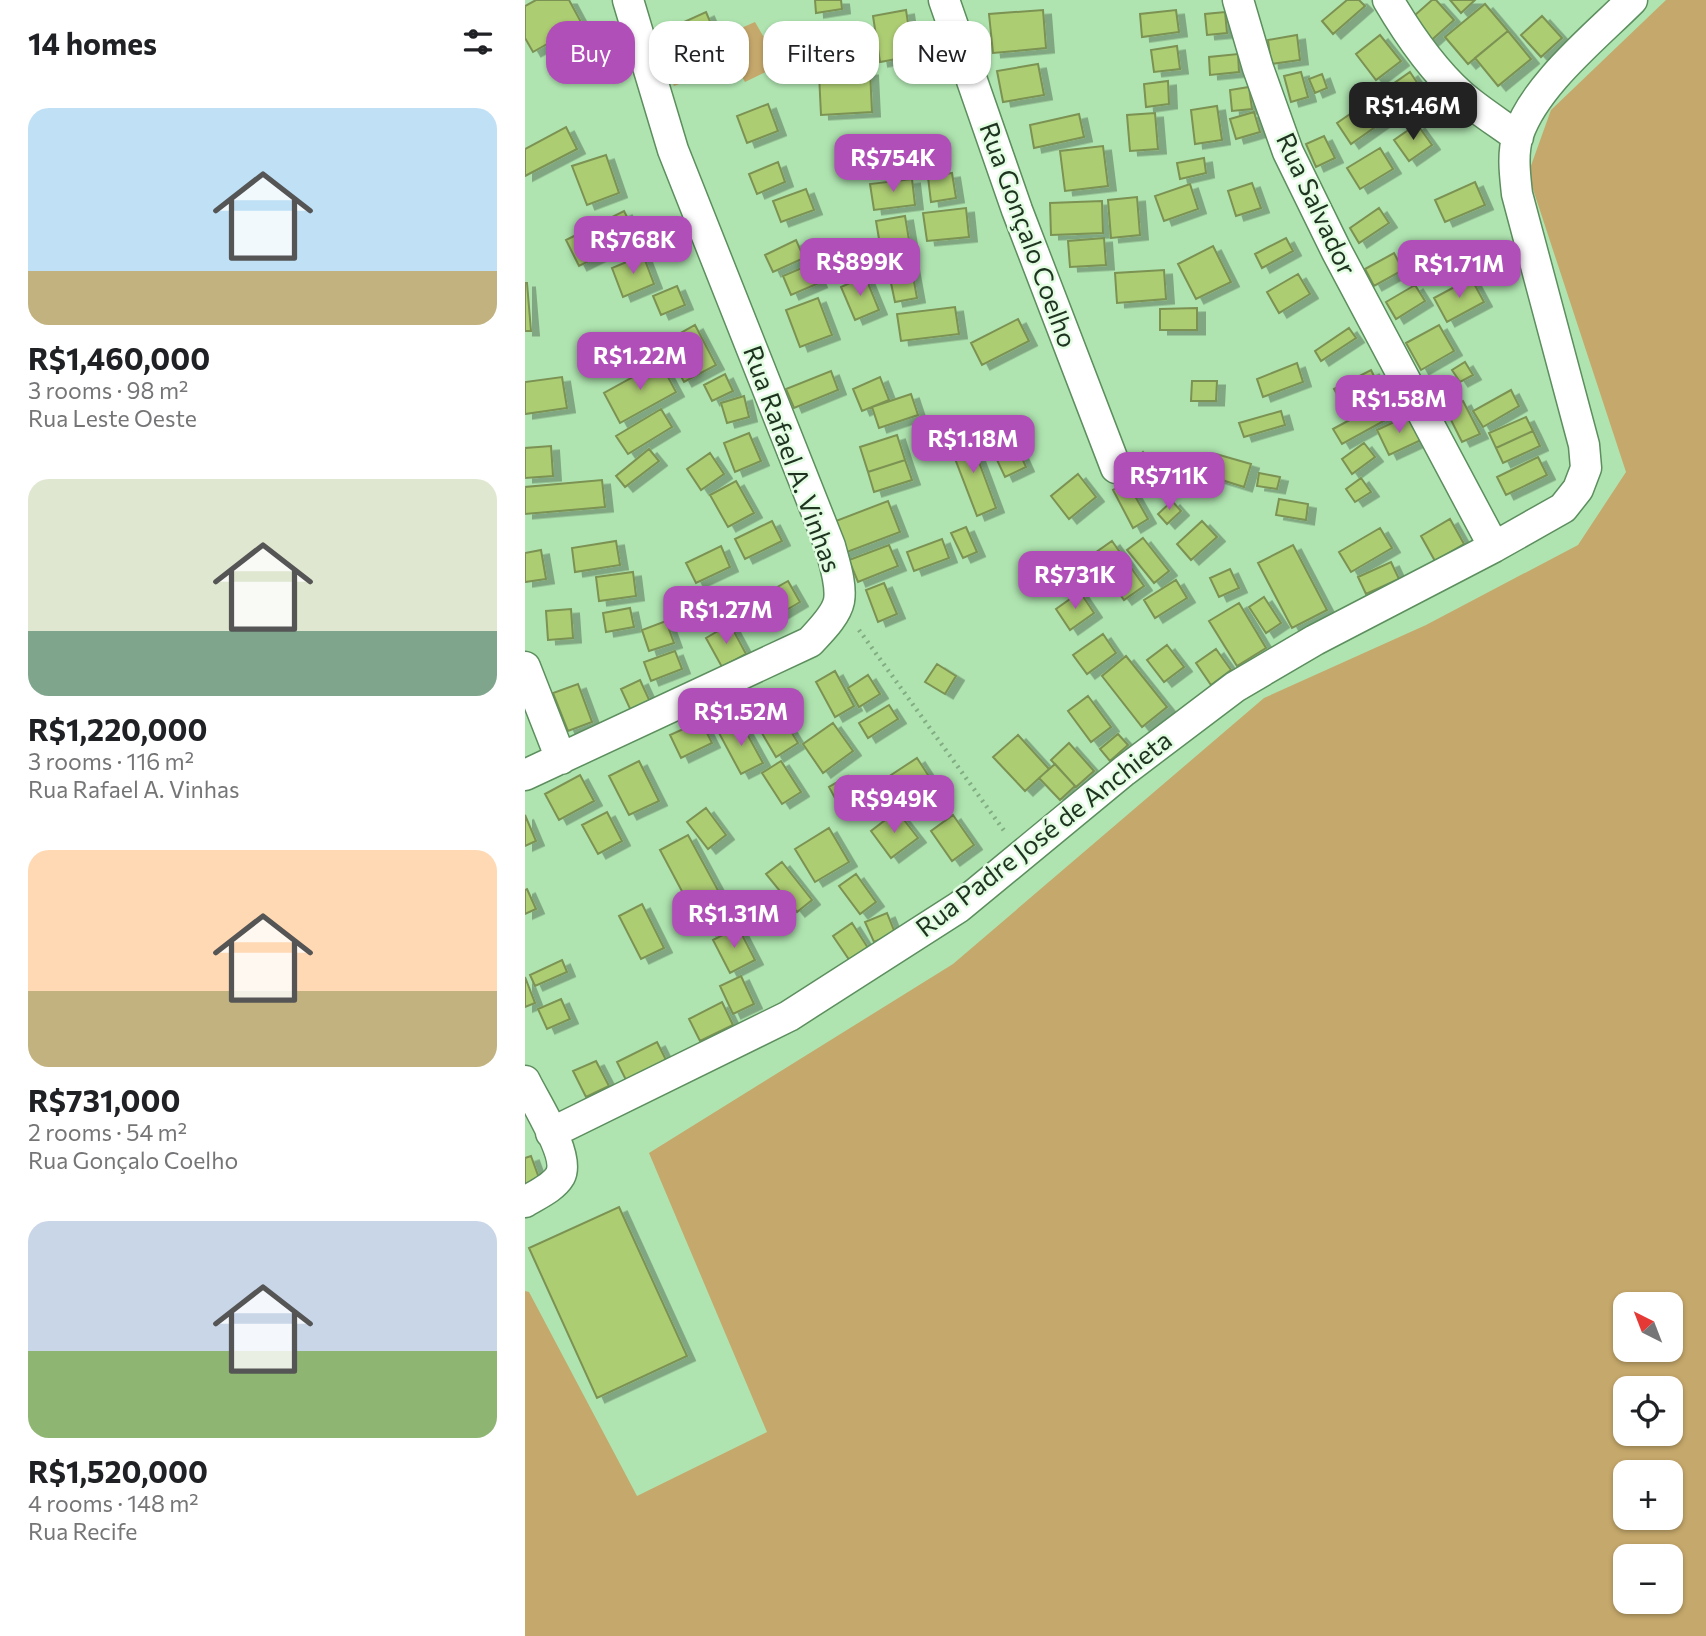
<!DOCTYPE html>
<html lang="en">
<head>
<meta charset="utf-8">
<style>
	body { margin:0; font-family:Commissioner,sans-serif; background:#f6f6f6; color:#202124; height:100vh; display:flex; flex-direction:column; font-size:26px; white-space:nowrap }
	* { box-sizing:border-box; margin:0 }
	p { font-size:23px; color:#757577 }
	.icon { flex:none; width:38px; height:38px; fill:none; stroke:currentColor; stroke-width:2; stroke-linecap:round; stroke-linejoin:round }
	.map { position:relative; flex:1; overflow:hidden }
	.drawer { display:flex; flex-direction:column; background:#fff; width:525px }
	.drawer>* { flex:none }
	.banner { position:absolute; left:21px; top:21px; width:665px; height:63px; display:flex; gap:14px }
	.needle { width:46px; rotate:318deg }
	.tools { position:absolute; left:1088px; top:1292px; display:grid; gap:14px }
	.tools a { display:grid; place-items:center; width:70px; height:70px; border-radius:14px; background:#fff; box-shadow:0 2px 5px #0004; font-size:35px }
	.price { position:absolute; translate:-50% -60px; padding:0 16px; border-radius:14px; background:#b04fb7; color:#fff; font-size:23px; line-height:46px; filter:drop-shadow(0 2px 4px #0008) }
	.price::after { content:''; position:absolute; left:50%; top:42px; width:21px; height:16px; margin-left:-10px; background:inherit; clip-path:polygon(0 0,100% 0,50% 100%) }
	.price.selected { background:#222; color:#fff }
	ul { padding:0; list-style:none }
	li { display:grid; align-content:center; gap:14px; height:371px; padding:0 28px }
	li span { display:grid; place-items:center; height:217px; border-radius:21px; color:#555 }
	li>.icon { margin-inline-start:auto }
	span .icon { width:126px; height:126px; fill:#fffc; stroke-width:1 }
	li b { font-size:30px }
	h2 { display:flex; justify-content:space-between; align-items:center; height:84px; padding:0 28px; font-size:30px }
	.tag { padding:0 24px; border-radius:21px; background:#fff; box-shadow:0 2px 5px #0004; font-size:24px; line-height:63px }
	.tag.selected { background:#b04fb7; color:#fff }
	main { display:flex; flex:1; min-height:0 }
	.map>svg:first-child { display:block }
	.green { fill:#c5a86b; fill-rule:evenodd }
	.building { fill:#adcd73; stroke:#7b9253; stroke-width:2; filter:url(#shadow) }
	.lines { fill:none; stroke-linecap:round; stroke-linejoin:round }
	.minor-casing { stroke:#5c8e5e; stroke-width:33 }
	.path { stroke:#82ad83; stroke-width:4.5; stroke-dasharray:2 5; stroke-linecap:butt }
	.minor { stroke:#fff; stroke-width:30 }
	.labels { text-anchor:middle; stroke-width:5; stroke-linejoin:round; paint-order:stroke }
	.street-label { font-size:26px; fill:#1f3420; stroke:#e3fde2 }
</style>
</head>
<body>
<main>
<section class="drawer">
<h2>14 homes<svg class="icon" aria-label="filters" viewBox="0 0 24 24"><path d="M4 7h16M4 17h16"/><circle cx="9" cy="7" r="2"/><circle cx="15" cy="17" r="2"/></svg></h2>
<ul>
<li><span style="background:linear-gradient(#bfe0f5 75%,#c2b280 0)"><svg class="icon" aria-label="home" viewBox="0 0 24 24"><path d="M3 11l9-7 9 7M6 9v11h12V9"/></svg></span><div><b>R$1,460,000</b><p>3 rooms · 98 m²</p><p>Rua Leste Oeste</p></div></li>
<li><span style="background:linear-gradient(#dfe7d0 70%,#7fa58c 0)"><svg class="icon" aria-label="home" viewBox="0 0 24 24"><path d="M3 11l9-7 9 7M6 9v11h12V9"/></svg></span><div><b>R$1,220,000</b><p>3 rooms · 116 m²</p><p>Rua Rafael A. Vinhas</p></div></li>
<li><span style="background:linear-gradient(#ffd9b3 65%,#c2b280 0)"><svg class="icon" aria-label="home" viewBox="0 0 24 24"><path d="M3 11l9-7 9 7M6 9v11h12V9"/></svg></span><div><b>R$731,000</b><p>2 rooms · 54 m²</p><p>Rua Gonçalo Coelho</p></div></li>
<li><span style="background:linear-gradient(#c9d6e8 60%,#8fb573 0)"><svg class="icon" aria-label="home" viewBox="0 0 24 24"><path d="M3 11l9-7 9 7M6 9v11h12V9"/></svg></span><div><b>R$1,520,000</b><p>4 rooms · 148 m²</p><p>Rua Recife</p></div></li>
</ul>
</section>
<div class="map">
<svg width="1181" height="1636" viewBox="0 0 1181 1636">
	<defs>
		<filter id="shadow"><feDropShadow dx="8" dy="4.5" stdDeviation="0" flood-color="#0004"/></filter>
	</defs>
	<rect width="100%" height="100%" fill="#afe4b0"/>
	<!-- green -->
	<path class="green" d="M1141,0H1181V1636H0V1291L4,1292L112,1496L242,1432L124,1153L428,964L739,698L901,625L1053,545L1101,472L1003,174L1026,110ZM1101,1304H1146V1349H1101ZM1101,1388H1146V1433H1101ZM1101,1472H1146V1517H1101ZM1101,1556H1146V1601H1101Z
		M159,22L170,48L230,22L255,65L220,82L209,63L149,86L130,39Z"/>
	<!-- building -->
	<path class="building" d="M11,0H44L57,24L8,52L0,38V6Z
		M290,0H316L317,9L291,13Z
		M822,0H834L840,6L808,34L797,21Z
		M907,0H911L929,20L901,45L881,23Z
		M925,0H950L936,13Z
		M960,4L983,31L943,64L920,37Z
		M381,10L388,56L355,62L348,16Z
		M518,10L521,48L468,53L464,14Z
		M651,10L654,32L617,37L615,14Z
		M181,12L192,38L170,48L159,22Z
		M700,12L702,33L682,35L680,14Z
		M1017,16L1037,38L1016,57L996,35Z
		M325,23L330,59L296,64L292,28Z
		M983,31L1006,59L973,86L950,58Z
		M772,35L775,60L746,64L743,40Z
		M855,35L876,61L851,80L831,54Z
		M652,46L655,69L629,72L626,50Z
		M713,54L714,72L685,75L684,57Z
		M513,64L519,95L478,102L472,71Z
		M345,71L347,112L296,115L294,74Z
		M776,72L783,97L766,102L759,76Z
		M885,72L899,93L860,120L845,100Z
		M797,74L802,88L790,93L784,79Z
		M643,81L644,104L621,107L619,84Z
		M724,87L727,109L707,111L705,90Z
		M844,101L860,120L826,144L812,123Z
		M243,104L253,131L222,143L212,116Z
		M692,106L697,140L670,144L666,110Z
		M729,112L735,132L711,139L705,119Z
		M630,113L633,149L605,151L602,115Z
		M554,114L559,137L509,148L505,125Z
		M892,124L907,145L884,161L869,140Z
		M41,127L52,149L0,176V149Z
		M799,136L810,158L791,167L781,144Z
		M406,137L409,163L343,171L340,145Z
		M578,146L583,186L540,191L535,151Z
		M855,148L868,169L835,189L822,168Z
		M81,155L94,193L62,205L47,166Z
		M679,158L681,173L655,179L652,163Z
		M253,162L260,182L232,194L224,174Z
		M427,173L431,198L406,202L403,177Z
		M387,179L390,205L349,210L345,184Z
		M950,182L960,205L920,222L910,200Z
		M727,183L736,208L711,216L703,191Z
		M665,184L673,209L639,221L630,196Z
		M281,189L289,210L256,222L248,201Z
		M612,197L615,235L586,238L583,200Z
		M577,201L578,233L526,235L525,203Z
		M441,208L444,237L402,241L398,213Z
		M854,208L864,223L834,243L825,228Z
		M99,211L112,237L54,266L41,240Z
		M380,216L384,240L355,245L351,221Z
		M579,238L581,265L545,267L543,241Z
		M761,238L768,251L737,268L730,254Z
		M271,240L279,258L248,272L240,255Z
		M947,242L953,254L913,272L908,260Z
		M688,246L706,282L671,299L653,264Z
		M869,253L878,270L849,286L840,269Z
		M118,255L129,284L98,297L87,268Z
		M286,264L294,283L266,295L258,276Z
		M386,265L392,298L370,302L363,269Z
		M639,270L641,299L592,303L590,273Z
		M773,274L785,294L754,313L742,292Z
		M340,276L354,310L330,320L316,287Z
		M946,278L959,302L922,322L909,298Z
		M0,283H2L6,331H0Z
		M890,285L900,301L871,319L861,302Z
		M152,286L160,305L136,315L128,296Z
		M293,298L307,335L275,347L261,310Z
		M430,307L434,334L376,341L372,314Z
		M672,308V330H635V309Z
		M493,319L504,341L457,365L446,343Z
		M170,325L191,365L159,382L138,343Z
		M914,325L929,351L896,370L881,343Z
		M824,328L831,338L796,361L790,351Z
		M135,362L151,392L95,423L79,393Z
		M940,362L948,375L935,382L927,370Z
		M772,363L778,382L738,397L732,379Z
		M846,370L854,386L818,405L809,389Z
		M306,371L313,390L269,408L261,389Z
		M200,374L208,391L187,401L179,385Z
		M37,377L42,408L0,414V382Z
		M355,377L364,400L337,411L328,389Z
		M667,381H692L691,401H666Z
		M986,390L994,406L958,427L948,411Z
		M386,394L393,415L354,428L347,407Z
		M219,396L224,417L202,423L196,403Z
		M867,397L875,412L817,444L808,429Z
		M938,401L955,434L937,442L921,410Z
		M136,409L147,427L103,454L91,436Z
		M756,411L760,425L719,437L714,423Z
		M884,415L896,440L864,455L852,430Z
		M1001,417L1008,431L971,448L964,433Z
		M480,420L501,467L480,477L458,430Z
		M1008,431L1015,446L978,463L971,448Z
		M224,433L236,461L210,472L199,443Z
		M372,435L380,460L343,472L335,447Z
		M444,435L471,508L452,516L424,443Z
		M839,443L850,457L827,474L817,459Z
		M26,446L28,476L0,478V448Z
		M124,449L134,461L100,487L91,476Z
		M618,452L637,473L622,487L603,466Z
		M185,453L199,474L176,490L162,469Z
		M691,454L726,464L719,487L684,476Z
		M1013,457L1022,475L981,495L972,477Z
		M380,460L387,480L349,492L343,472Z
		M734,473L755,477L752,489L732,486Z
		M553,474L571,497L544,519L526,496Z
		M836,478L846,492L830,502L821,489Z
		M77,480L80,507L0,514V487Z
		M211,481L229,513L203,527L185,495Z
		M602,482L623,519L608,528L588,490Z
		M754,499L783,504L781,520L751,515Z
		M363,501L375,532L314,555L303,524Z
		M647,501L656,511L642,524L633,514Z
		M925,519L939,544L910,561L896,536Z
		M247,521L257,541L220,559L210,539Z
		M677,521L692,537L666,560L652,544Z
		M441,527L452,552L438,558L426,533Z
		M855,528L867,548L826,572L814,552Z
		M618,538L644,571L629,583L602,550Z
		M417,539L424,558L389,571L382,552Z
		M91,541L95,565L50,572L47,548Z
		M587,541L619,586L599,600L567,555Z
		M364,545L373,566L333,582L324,560Z
		M768,545L802,610L767,628L733,563Z
		M196,546L205,567L171,583L161,563Z
		M16,550L21,579L0,582V553Z
		M866,562L874,579L841,594L833,577Z
		M705,569L714,588L694,597L685,578Z
		M108,572L111,596L74,601L71,577Z
		M651,580L662,598L630,618L619,600Z
		M263,581L275,602L236,625L224,603Z
		M359,583L372,614L353,622L341,590Z
		M555,592L569,613L545,630L531,609Z
		M739,597L756,623L741,633L724,607Z
		M714,603L741,648L712,666L684,621Z
		M105,608L109,627L81,632L78,613Z
		M46,609L48,638L23,640L21,611Z
		M141,621L149,643L124,651L117,630Z
		M205,624L221,654L197,667L181,638Z
		M578,634L591,653L562,674L548,655Z
		M642,645L659,667L639,682L622,660Z
		M691,649L706,670L686,685L671,663Z
		M150,651L157,669L126,681L119,662Z
		M601,656L642,707L617,727L577,676Z
		M412,664L431,676L420,694L400,682Z
		M310,671L329,706L310,717L291,682Z
		M343,675L355,694L334,707L323,688Z
		M115,680L126,704L107,713L96,689Z
		M53,684L67,722L43,731L28,693Z
		M563,696L586,727L566,742L543,711Z
		M250,705L273,743L251,757L228,718Z
		M364,705L373,719L343,738L334,723Z
		M176,721L187,743L156,758L145,735Z
		M215,721L238,763L216,774L194,733Z
		M308,723L328,751L298,773L278,744Z
		M593,734L603,745L585,761L575,749Z
		M493,735L524,769L500,791L468,757Z
		M544,743L569,771L551,787L526,760Z
		M392,758L405,778L373,799L360,779Z
		M114,761L134,801L104,815L84,776Z
		M256,761L276,792L257,804L237,773Z
		M530,764L550,786L535,800L514,778Z
		M55,775L69,801L34,820L20,794Z
		M323,776L335,798L316,809L304,787Z
		M181,808L201,835L183,849L162,822Z
		M372,811L393,838L366,858L346,831Z
		M82,812L97,841L73,854L57,825Z
		M0,815L11,841L0,846Z
		M428,815L449,845L427,861L406,831Z
		M304,828L324,862L290,882L270,849Z
		M163,835L195,894L167,910L135,850Z
		M257,862L287,900L272,912L241,874Z
		M331,874L351,902L335,914L314,886Z
		M2,889L11,909L0,914V890Z
		M208,898L216,912L183,931L175,918Z
		M117,904L139,948L116,959L94,916Z
		M362,913L370,933L349,942L340,922Z
		M327,923L343,948L325,961L308,936Z
		M213,927L230,960L205,973L188,940Z
		M37,960L42,972L10,986L5,975Z
		M216,976L229,1004L208,1014L195,986Z
		M0,977L10,1003L0,1007Z
		M36,999L45,1019L22,1029L13,1009Z
		M197,1002L208,1025L175,1041L164,1019Z
		M132,1042L141,1060L101,1080L92,1062Z
		M71,1061L84,1086L61,1097L48,1071Z
		M6,1156L15,1181L0,1187V1158Z
		M94,1207L162,1356L72,1398L4,1248Z"/>
	<g class="lines">
		<defs>
			<path id="minor" d="M419,0L492,210L591,468
				M713,0L733,68L763,152L812,252L969,547
				M863,0C883,34 906,68 936,95C953,110 974,123 993,137
				M0,667L36,759
				M0,775L285,642C294,632 311,616 314,601C317,584 309,562 305,546L148,150L103,0
				M0,1081C10,1102 46,1156 35,1176C28,1188 11,1195 0,1202
				M26,1133L264,1016L434,907L599,771L710,687L790,640L969,547L1038,508L1053,489L1061,468L1059,445L992,194C990,175 987,154 993,135C1010,85 1069,38 1107,0"/>
		</defs>
		<!-- minor casing -->
		<use href="#minor" class="minor-casing"/>
		<!-- path -->
		<path class="path" d="M334,630L480,832"/>
		<!-- minor -->
		<use href="#minor" class="minor"/>
	</g>
	<g class="labels">
		<!-- street labels -->
		<g class="street-label">
			<text transform="translate(791 204) rotate(65)" y="9">Rua Salvador</text>
			<text transform="translate(503 235) rotate(70)" y="9">Rua Gonçalo Coelho</text>
			<text transform="translate(267 459) rotate(70)" y="9">Rua Rafael A. Vinhas</text>
			<text transform="translate(519 834) rotate(-38)" y="9">Rua Padre José de Anchieta</text>
		</g>
	</g>
</svg>
<div class="tools">
<a><svg class="needle" viewBox="-14 -14 28 28"><path d="M0-13l5 13h-10z" fill="#e53935"/><path d="M0 13l5-13h-10z" fill="#757577"/></svg></a>
<a><svg class="icon" aria-label="locate" viewBox="0 0 24 24"><circle cx="12" cy="12" r="6"/><path d="M12 2v4M12 18v4M2 12h4M18 12h4"/></svg></a>
<a>+</a>
<a>−</a>
</div>
<b class="price selected" style="left:888px;top:142px">R$1.46M</b>
<b class="price" style="left:368px;top:194px">R$754K</b>
<b class="price" style="left:108px;top:276px">R$768K</b>
<b class="price" style="left:335px;top:298px">R$899K</b>
<b class="price" style="left:934px;top:300px">R$1.71M</b>
<b class="price" style="left:115px;top:392px">R$1.22M</b>
<b class="price" style="left:874px;top:435px">R$1.58M</b>
<b class="price" style="left:448px;top:475px">R$1.18M</b>
<b class="price" style="left:644px;top:512px">R$711K</b>
<b class="price" style="left:550px;top:611px">R$731K</b>
<b class="price" style="left:201px;top:646px">R$1.27M</b>
<b class="price" style="left:216px;top:748px">R$1.52M</b>
<b class="price" style="left:369px;top:835px">R$949K</b>
<b class="price" style="left:209px;top:950px">R$1.31M</b>
<div class="banner">
<a class="tag selected">Buy</a>
<a class="tag">Rent</a>
<a class="tag">Filters</a>
<a class="tag">New</a>
</div>
</div>
</main>
</body>
</html>
